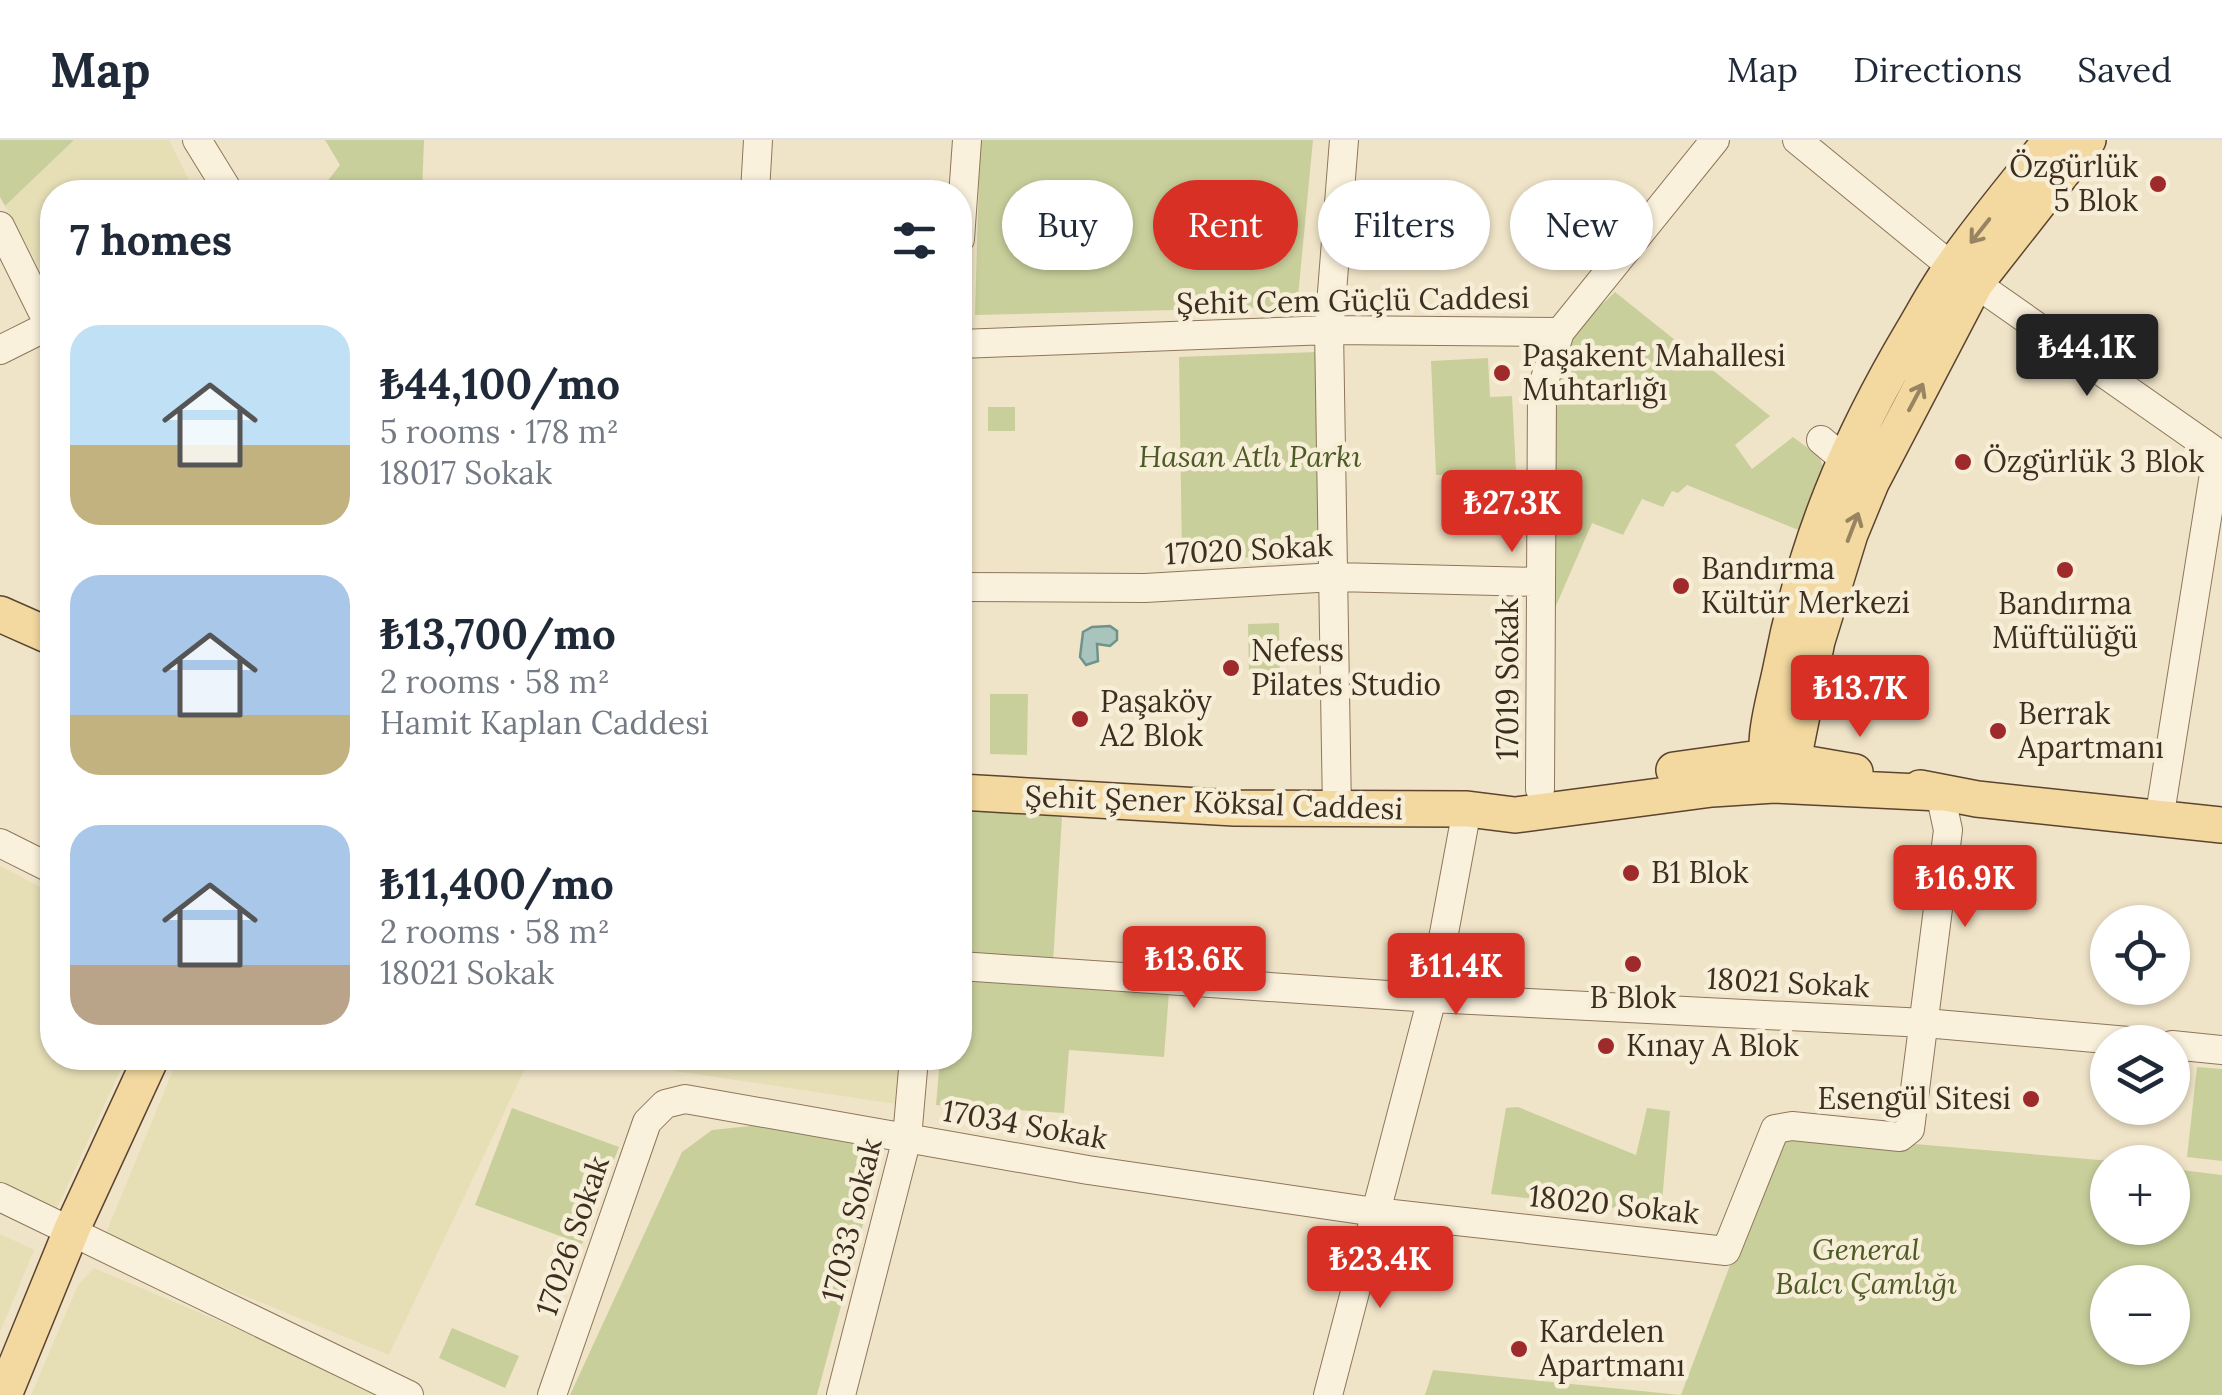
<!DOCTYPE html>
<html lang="en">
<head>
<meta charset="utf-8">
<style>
	body { margin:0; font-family:Lora,serif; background:#f6f6f7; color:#1f2937; height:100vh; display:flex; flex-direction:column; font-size:38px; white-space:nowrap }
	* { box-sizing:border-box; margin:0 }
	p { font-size:32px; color:#747a83 }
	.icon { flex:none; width:55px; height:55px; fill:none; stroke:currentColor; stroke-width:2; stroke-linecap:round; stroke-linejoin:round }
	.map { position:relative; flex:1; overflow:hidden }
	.details { position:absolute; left:40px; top:40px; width:932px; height:890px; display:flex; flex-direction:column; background:#fff; border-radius:40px; box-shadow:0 2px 8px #0004 }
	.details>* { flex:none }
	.top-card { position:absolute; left:1002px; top:40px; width:950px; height:90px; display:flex; gap:20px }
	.fabs { position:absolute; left:2090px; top:765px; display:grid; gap:20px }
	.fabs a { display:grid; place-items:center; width:100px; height:100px; border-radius:50%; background:#fff; box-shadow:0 2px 8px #0004; font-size:50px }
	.price { position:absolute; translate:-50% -85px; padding:0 22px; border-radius:10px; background:#d93025; color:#fff; font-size:32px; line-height:65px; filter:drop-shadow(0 2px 5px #0008) }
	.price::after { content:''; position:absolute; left:50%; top:60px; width:30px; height:22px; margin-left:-15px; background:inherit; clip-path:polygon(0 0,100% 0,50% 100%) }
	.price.active { background:#222; color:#fff }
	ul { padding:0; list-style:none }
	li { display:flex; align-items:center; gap:30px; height:250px; padding:0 30px }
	li span { display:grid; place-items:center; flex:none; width:280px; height:200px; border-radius:30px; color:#555 }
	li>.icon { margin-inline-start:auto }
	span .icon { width:120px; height:120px; fill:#fffc; stroke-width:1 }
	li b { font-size:42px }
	h2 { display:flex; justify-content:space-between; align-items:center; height:120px; padding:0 30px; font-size:42px }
	.chip { padding:0 35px; border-radius:45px; background:#fff; box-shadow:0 2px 8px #0004; font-size:35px; line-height:90px }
	.chip.active { background:#d93025; color:#fff }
	header { display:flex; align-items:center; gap:60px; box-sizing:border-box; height:140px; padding:0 50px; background:#fff; border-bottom:2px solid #e0e1e3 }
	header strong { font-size:48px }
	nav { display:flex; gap:55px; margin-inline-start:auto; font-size:35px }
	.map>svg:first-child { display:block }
	.farmland { fill:#e6deb5 }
	.green { fill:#c9cf9b; fill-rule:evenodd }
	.water { fill:#a9c4bc; stroke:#6f938a; stroke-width:2.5 }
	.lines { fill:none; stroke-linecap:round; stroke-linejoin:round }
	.minor-casing { stroke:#8d765c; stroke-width:30 }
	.major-casing { stroke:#5b4430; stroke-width:38 }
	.minor { stroke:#faf1dc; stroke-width:28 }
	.major { stroke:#f3d9a0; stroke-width:35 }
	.oneway { stroke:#988460 }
	.poi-dot { fill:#9e2a2b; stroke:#f7eed8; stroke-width:4 }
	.labels { text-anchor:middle; stroke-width:9; stroke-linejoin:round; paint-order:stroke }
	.poi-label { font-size:30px; fill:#3d2e20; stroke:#f7eed8; text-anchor:start }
	.street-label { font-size:30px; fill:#3d2e20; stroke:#f7eed8 }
	.park-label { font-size:30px; font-style:italic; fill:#4d5a26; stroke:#f7eed8 }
</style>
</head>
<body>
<header>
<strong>Map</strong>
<nav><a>Map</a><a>Directions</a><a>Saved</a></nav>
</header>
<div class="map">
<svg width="2222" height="1255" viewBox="0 0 2222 1255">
	<rect width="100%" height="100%" fill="#f0e4c8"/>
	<!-- farmland -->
	<path class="farmland" d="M74,0H169L195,52H52V151L5,66Z
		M0,726L52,753V918H126L57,1068L0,1041Z
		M178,918H530L389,1215L104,1098Z
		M589,918H900L896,964Z
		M0,1094L34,1110L0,1192Z
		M94,1128L393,1255H31L78,1145Z"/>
	<!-- green -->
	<path class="green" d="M0,0H74L5,66L0,57Z
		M325,0H424L422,52H319L340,25Z
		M980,0H1313L1297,167L975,175Z
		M1615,152L1770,276L1735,305L1752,329L1793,297L1819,316L1824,329L1806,393L1687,345L1678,353L1672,351L1663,367L1642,359L1623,395L1592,383L1552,475C1550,401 1532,260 1572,197C1583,180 1601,166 1615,152Z
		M1316,212L1321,417L1182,418L1179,217Z
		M1488,218L1490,257L1512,256L1516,331L1436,335L1431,221Z
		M988,267H1015V291H988Z
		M1279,483L1280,537H1249L1248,484Z
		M990,554H1028L1027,615L990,614Z
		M960,670L1062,677L1053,822L960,816Z
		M960,837L1169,852L1164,917L1069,910L1064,973L936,965L940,918H960Z
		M2197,927L2222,929V1021L2187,1017Z
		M1518,967L1636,1015L1647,968L1670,971L1661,1073L1491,1054L1506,968Z
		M512,968L619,1007L582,1104L475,1065Z
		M760,985L887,995L817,1255H570L682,1012L712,990Z
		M1787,993L2123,1022H2108V1088H2172L2173,1029L2222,1035V1255H1425L1433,1230L1681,1255L1741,1096ZM2108,1142H2172V1208H2108Z
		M452,1188L519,1216L505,1248L439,1218Z"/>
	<!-- water -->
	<path class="water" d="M1110,486L1117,491V500L1110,506L1097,504L1098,521L1086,525L1080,517L1083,492L1092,487Z"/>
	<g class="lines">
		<defs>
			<path id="minor" d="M197,0L229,52
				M1797,0L1952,127L2222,316
				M755,52L758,0
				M0,86L52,191
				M960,99L967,0
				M960,204L1329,190L1560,192
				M0,210L50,185
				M1821,300L1858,331
				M960,447L1145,448L1335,437L1541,442
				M1540,649L1542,248L1560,192L1715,0
				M1337,671L1329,190L1344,0
				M2159,680L2217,315
				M0,703L52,729
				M960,826L1432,858L1925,883L2140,902
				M2172,905L2222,910
				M0,1057L409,1255
				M552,1255L647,982L665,964L685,959L1088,1030L1375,1072L1726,1111L1775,989L1792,986L1900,997L1910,989L1948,690L1940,653
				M841,1255L907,998L914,918
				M1328,1255L1432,858L1467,669"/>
			<path id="major" d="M0,474L52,497
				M1674,630L1767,617L1855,632
				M1781,639L1793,620L1817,501L1850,394L1871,343L1975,144L2088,0
				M1772,640C1759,605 1774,563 1781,528C1805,403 1848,300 1913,191C1926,169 1938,146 1953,126C1983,83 2018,42 2051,0
				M1920,648L1977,659L2222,685
				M960,652L1234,668L1467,669L1515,675L1712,649L1774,645L1940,653
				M4,1255L72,1089L151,918"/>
		</defs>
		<!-- minor casing -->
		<use href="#minor" class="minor-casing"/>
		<!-- major casing -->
		<use href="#major" class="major-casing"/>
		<!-- minor -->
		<use href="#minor" class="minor"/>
		<!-- major -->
		<use href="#major" class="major"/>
	</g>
	<!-- one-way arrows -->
	<defs><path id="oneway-shaft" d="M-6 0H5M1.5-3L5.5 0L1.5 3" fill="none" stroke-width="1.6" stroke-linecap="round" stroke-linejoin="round" transform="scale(2.5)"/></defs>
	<g class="oneway">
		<use href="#oneway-shaft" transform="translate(1980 91) rotate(128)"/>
		<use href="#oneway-shaft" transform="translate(1916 257) rotate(-62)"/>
		<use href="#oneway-shaft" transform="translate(1853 387) rotate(-69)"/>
	</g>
	<!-- markers -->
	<g class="poi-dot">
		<circle cx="2158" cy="44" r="10"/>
		<circle cx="1502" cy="233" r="10"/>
		<circle cx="1963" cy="322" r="10"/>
		<circle cx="2065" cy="430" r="10"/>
		<circle cx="1681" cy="446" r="10"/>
		<circle cx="1231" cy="528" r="10"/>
		<circle cx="1080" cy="579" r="10"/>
		<circle cx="1998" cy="591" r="10"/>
		<circle cx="1631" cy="733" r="10"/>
		<circle cx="1633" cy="824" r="10"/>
		<circle cx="1606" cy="906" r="10"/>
		<circle cx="2031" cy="959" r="10"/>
		<circle cx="1519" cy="1209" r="10"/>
	</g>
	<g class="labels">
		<!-- poi labels -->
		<g class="poi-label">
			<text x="2138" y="37" text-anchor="end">Özgürlük<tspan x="2138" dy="34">5 Blok</tspan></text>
			<text x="1522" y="226">Paşakent Mahallesi<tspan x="1522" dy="34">Muhtarlığı</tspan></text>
			<text x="1983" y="332">Özgürlük 3 Blok</text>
			<text x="1701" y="439">Bandırma<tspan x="1701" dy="34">Kültür Merkezi</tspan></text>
			<text x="2065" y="474" text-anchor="middle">Bandırma<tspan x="2065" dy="34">Müftülüğü</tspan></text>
			<text x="1251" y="521">Nefess<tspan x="1251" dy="34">Pilates Studio</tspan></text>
			<text x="1100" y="572">Paşaköy<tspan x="1100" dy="34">A2 Blok</tspan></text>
			<text x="2018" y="584">Berrak<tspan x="2018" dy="34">Apartmanı</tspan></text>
			<text x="1651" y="743">B1 Blok</text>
			<text x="1633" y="868" text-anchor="middle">B Blok</text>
			<text x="1626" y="916">Kınay A Blok</text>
			<text x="2011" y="969" text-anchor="end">Esengül Sitesi</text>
			<text x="1539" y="1202">Kardelen<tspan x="1539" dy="34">Apartmanı</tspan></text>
		</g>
		<!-- street labels -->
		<g class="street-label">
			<text transform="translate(1353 161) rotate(-1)" y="10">Şehit Cem Güçlü Caddesi</text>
			<text transform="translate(1249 410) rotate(-3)" y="10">17020 Sokak</text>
			<text transform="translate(1508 539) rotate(-90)" y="10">17019 Sokak</text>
			<text transform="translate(1214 663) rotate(2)" y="10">Şehit Şener Köksal Caddesi</text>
			<text transform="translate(1788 843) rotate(3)" y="10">18021 Sokak</text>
			<text transform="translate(1025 985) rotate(10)" y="10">17034 Sokak</text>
			<text transform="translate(1614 1065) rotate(6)" y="10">18020 Sokak</text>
			<text transform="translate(852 1080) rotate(-76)" y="10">17033 Sokak</text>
			<text transform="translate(573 1096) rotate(-71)" y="10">17026 Sokak</text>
		</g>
		<!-- park labels -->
		<g class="park-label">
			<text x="1250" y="327">Hasan Atlı Parkı</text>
			<text x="1866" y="1120">General<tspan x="1866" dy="34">Balcı Çamlığı</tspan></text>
		</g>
	</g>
</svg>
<div class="fabs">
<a><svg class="icon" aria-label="locate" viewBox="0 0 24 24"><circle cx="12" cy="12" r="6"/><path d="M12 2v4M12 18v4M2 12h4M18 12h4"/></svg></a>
<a><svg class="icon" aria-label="layers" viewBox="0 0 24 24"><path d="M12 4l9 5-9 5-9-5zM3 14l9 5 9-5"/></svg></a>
<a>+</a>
<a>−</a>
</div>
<b class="price active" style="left:2087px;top:259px">₺44.1K</b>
<b class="price" style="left:1512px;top:415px">₺27.3K</b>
<b class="price" style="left:1860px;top:600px">₺13.7K</b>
<b class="price" style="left:1965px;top:790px">₺16.9K</b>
<b class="price" style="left:1194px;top:871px">₺13.6K</b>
<b class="price" style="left:1456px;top:878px">₺11.4K</b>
<b class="price" style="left:1380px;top:1171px">₺23.4K</b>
<div class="top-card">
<a class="chip">Buy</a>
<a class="chip active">Rent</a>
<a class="chip">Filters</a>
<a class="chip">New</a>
</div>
<section class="details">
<h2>7 homes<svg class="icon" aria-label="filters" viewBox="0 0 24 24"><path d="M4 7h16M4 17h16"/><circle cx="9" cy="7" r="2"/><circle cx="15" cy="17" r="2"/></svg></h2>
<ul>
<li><span style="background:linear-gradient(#bfe0f5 60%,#c2b280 0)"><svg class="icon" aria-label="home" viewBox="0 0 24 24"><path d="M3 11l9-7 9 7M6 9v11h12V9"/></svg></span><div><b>₺44,100/mo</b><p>5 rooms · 178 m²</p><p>18017 Sokak</p></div></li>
<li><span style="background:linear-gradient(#a9c7e8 70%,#c2b280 0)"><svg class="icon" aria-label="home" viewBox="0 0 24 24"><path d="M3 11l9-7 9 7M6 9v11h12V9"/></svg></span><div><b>₺13,700/mo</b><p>2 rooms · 58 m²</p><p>Hamit Kaplan Caddesi</p></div></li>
<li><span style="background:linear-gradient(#a9c7e8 70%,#b9a48a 0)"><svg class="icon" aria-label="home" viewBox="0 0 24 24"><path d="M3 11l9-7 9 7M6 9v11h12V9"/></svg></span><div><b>₺11,400/mo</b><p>2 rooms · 58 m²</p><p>18021 Sokak</p></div></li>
</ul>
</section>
</div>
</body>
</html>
